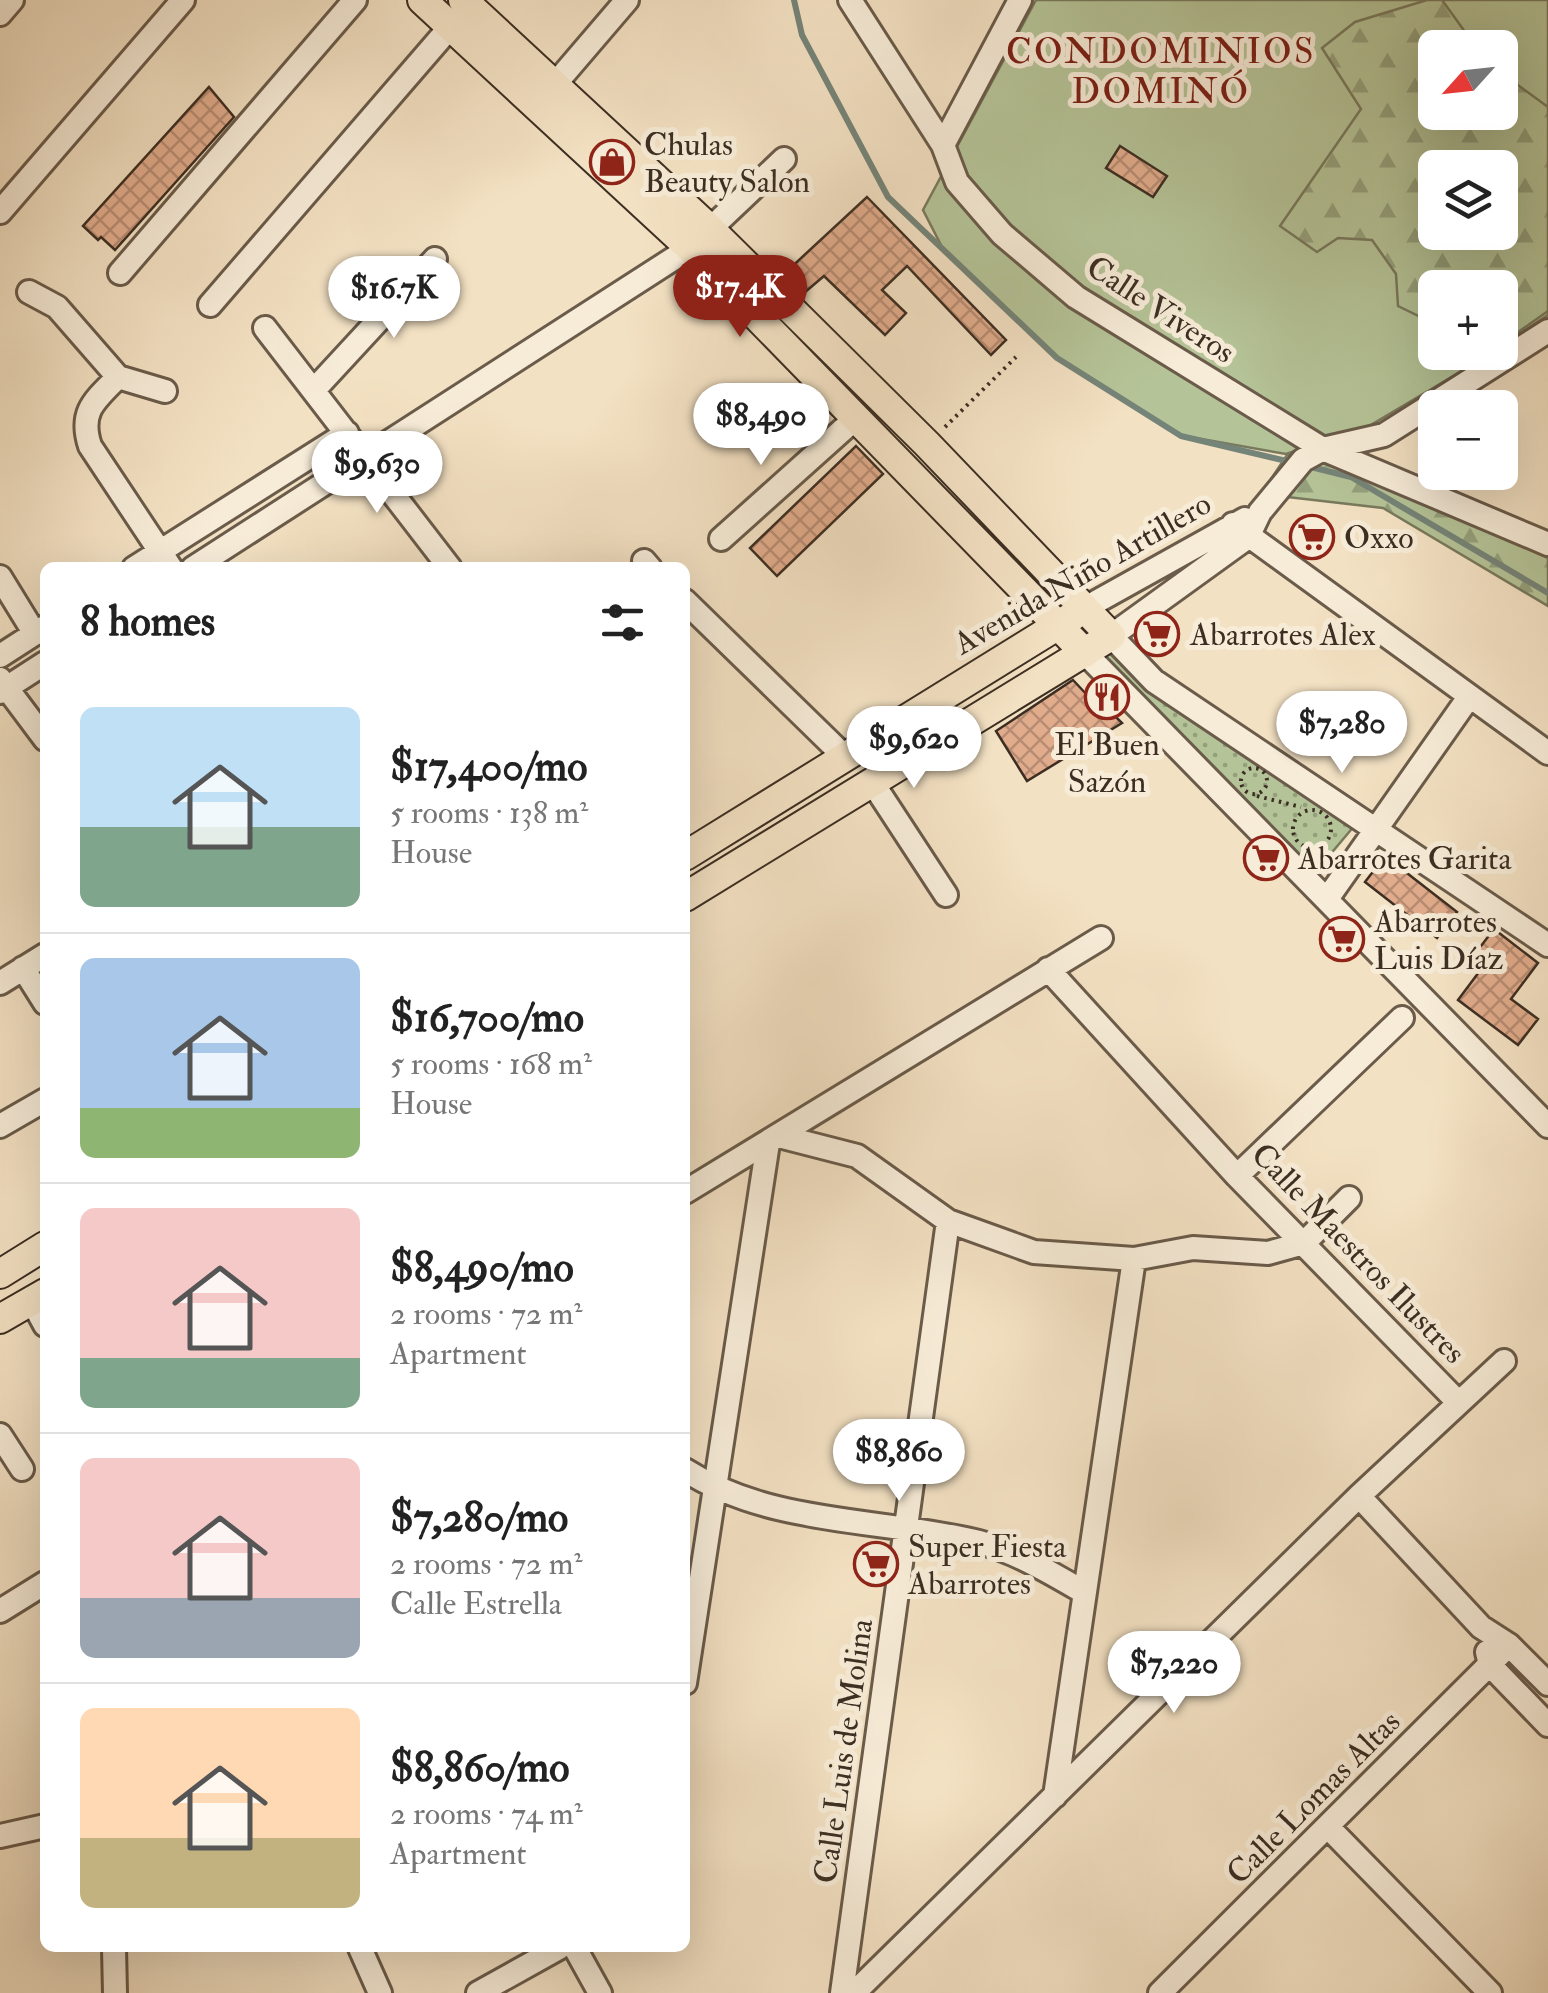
<!DOCTYPE html>
<html lang="en">
<head>
<meta charset="utf-8">
<style>
	body { margin:0; font-family:"IM FELL Double Pica",serif; background:#f6f6f6; color:#222; height:100vh; display:flex; flex-direction:column; font-size:38px; white-space:nowrap }
	* { box-sizing:border-box; margin:0 }
	p { font-size:32px; color:#767676 }
	.icon { flex:none; width:55px; height:55px; fill:none; stroke:currentColor; stroke-width:2; stroke-linecap:round; stroke-linejoin:round }
	.map { position:relative; flex:1; overflow:hidden }
	.details { position:absolute; left:40px; top:562px; width:650px; height:1390px; display:flex; flex-direction:column; background:#fff; border-radius:15px; box-shadow:0 10px 40px #0002 }
	.details>* { flex:none }
	.needle { width:65px; rotate:243deg }
	.buttons { position:absolute; left:1418px; top:30px; display:grid; gap:20px }
	.buttons a { display:grid; place-items:center; width:100px; height:100px; border-radius:15px; background:#fff; box-shadow:0 10px 40px #0002; font-size:50px }
	.price { position:absolute; translate:-50% -85px; padding:0 22px; border-radius:35px; background:#fff; color:#222; font-size:32px; line-height:65px; filter:drop-shadow(0 2px 5px #0008) }
	.price::after { content:''; position:absolute; left:50%; top:60px; width:30px; height:22px; margin-left:-15px; background:inherit; clip-path:polygon(0 0,100% 0,50% 100%) }
	.price.current { background:#8f2418; color:#fff }
	ul { padding:0; list-style:none }
	li { display:flex; align-items:center; gap:30px; height:250px; padding:0 40px }
	li+li { border-top:2px solid #e0e0e0 }
	li span { display:grid; place-items:center; flex:none; width:280px; height:200px; border-radius:15px; color:#555 }
	li>.icon { margin-inline-start:auto }
	span .icon { width:120px; height:120px; fill:#fffc; stroke-width:1 }
	li b { font-size:42px }
	h2 { display:flex; justify-content:space-between; align-items:center; height:120px; padding:0 40px; font-size:42px }
	.map>svg:first-child { display:block }
	.grass { fill:#b5c498; stroke:#78795d; stroke-width:2.5; fill-rule:evenodd }
	.forest { fill:url(#forest-firs); stroke:#78795d; stroke-width:2.5; fill-rule:evenodd }
	.park { fill:url(#park-dots); stroke:#78795d; stroke-width:2.5 }
	.lines { fill:none; stroke-linecap:round; stroke-linejoin:round }
	.stream { stroke:#758478; stroke-width:6 }
	.building { fill:url(#building-cross-hatch); stroke:#3c2e22; stroke-width:2.5 }
	.minor-casing { stroke:#6a5b4a; stroke-width:28 }
	.major-casing { stroke:#3c2e22; stroke-width:32 }
	.path { stroke:#3c2e22; stroke-width:4; stroke-dasharray:2.5 5; stroke-linecap:butt }
	.minor { stroke:#f7ecd8; stroke-width:22 }
	.major { stroke:#f3e1c3; stroke-width:28 }
	.labels { text-anchor:middle; stroke-width:10; stroke-linejoin:round; paint-order:stroke }
	.poi-label { font-size:32px; fill:#3c2e22; stroke:#f7ecd8; text-anchor:start }
	.street-label { font-size:32px; fill:#3c2e22; stroke:#f7ecd8 }
	.neighbourhood-label { font-size:35px; letter-spacing:2.5px; fill:#7a1f14; stroke:#f7ecd8 }
</style>
</head>
<body>
<div class="map">
<svg width="1548" height="1993" viewBox="0 0 1548 1993">
	<defs>
		<pattern id="forest-firs" width="22" height="20" patternUnits="userSpaceOnUse" patternTransform="scale(2.5)"><rect width="22" height="20" fill="#b5c498"/><path d="M5 1l3.5 6h-7zM16 11l3.5 6h-7z" fill="#94a07c"/></pattern>
		<pattern id="park-dots" width="8" height="8" patternUnits="userSpaceOnUse" patternTransform="scale(2.5)"><rect width="8" height="8" fill="#b5c498"/><path d="M2 2h.1M6 6h.1" fill="none" stroke="#94a07c" stroke-width="1.8" stroke-linecap="round"/></pattern>
		<pattern id="building-cross-hatch" width="8" height="8" patternUnits="userSpaceOnUse" patternTransform="scale(2.5)"><rect width="8" height="8" fill="#e1ac8c"/><path d="M0 0l8 8M0 8l8-8" fill="none" stroke="#b88c72"/></pattern>
	</defs>
	<rect width="100%" height="100%" fill="#f3e1c3"/>
	<filter id="stains"><feTurbulence type="fractalNoise" baseFrequency=".002" numOctaves="4"/><feColorMatrix values="0 0 0 0 .2 0 0 0 0 .09 0 0 0 0 .02 0 0 0 .5 -.17"/></filter>
	<radialGradient id="worn" r=".72"><stop offset=".6" stop-color="#630" stop-opacity="0"/><stop offset="1" stop-color="#630" stop-opacity=".3"/></radialGradient>
	<!-- grass -->
	<path class="grass" d="M1036,0H1548V315L1500,347V288H1435V352L1492,353L1369,426L1286,454L1179,435L1056,356L942,247L923,210ZM1435,48H1500V112H1435ZM1435,168H1500V232H1435Z"/>
	<!-- forest -->
	<path class="forest" d="M1427,0H1442L1476,47L1435,48V112H1500V72L1548,107V311L1500,345V288H1435V324L1398,306L1396,274L1372,240L1338,238L1317,252L1280,226L1361,109L1322,48L1355,22ZM1435,168H1500V232H1435Z
		M1287,455H1334L1548,558V606L1383,508L1261,494Z"/>
	<!-- park -->
	<path class="park" d="M1105,643L1355,825L1312,876L1097,648Z"/>
	<g class="lines">
		<!-- stream -->
		<path class="stream" d="M794,0L802,35L888,197L1057,358L1181,436L1295,463
			M1307,466L1351,477L1548,593"/>
	</g>
	<!-- building -->
	<path class="building" d="M209,87L234,117L115,250L101,237L98,240L83,226Z
		M1120,146L1167,176L1153,197L1106,168Z
		M867,197L1006,340L991,355L907,266L882,290L906,313L885,335L824,276L804,293L786,272Z
		M856,446L883,474L777,576L750,548Z
		M1073,680L1103,712L1108,709L1122,723L1027,781L996,731Z
		M1385,856L1457,912L1437,938L1365,882Z
		M1494,929L1538,963L1511,999L1538,1019L1518,1045L1458,1000L1479,972L1468,963Z"/>
	<g class="lines">
		<defs>
			<path id="minor" d="M850,0L943,145L957,182L1002,234L1076,297L1323,449L1548,544
				M0,14L12,0
				M556,83L627,0
				M943,145L1020,0
				M0,212L183,0
				M120,273L355,0
				M29,292L57,307L118,377L165,391
				M210,305L451,26
				M265,328L450,568
				M1548,331L1384,435L1323,449L1303,460L1260,512L1248,537L1111,636L1154,681L1548,945
				M118,377C94,401 79,412 90,446L171,568
				M314,390L435,259
				M1233,524L1548,753
				M721,539L857,417
				M644,561L650,568
				M134,568L347,433
				M193,568L690,248L784,159
				M0,577L35,634
				M685,601L844,756
				M1087,607L1245,519
				M1085,653L1548,1126
				M0,656L45,627
				M0,679L45,739
				M0,692L45,663
				M872,782L946,895
				M1327,899L1469,697
				M23,968L45,1003
				M1048,969L1237,1176L1457,1401
				M0,983L45,955
				M0,1126L45,1100
				M779,1136L857,1156L948,1221L1034,1252L1134,1259L1193,1248L1268,1253L1304,1243L1349,1198
				M1237,1176L1402,1018
				M685,1192L1101,938
				M32,1301L45,1325
				M0,1435L22,1469
				M685,1470C772,1526 882,1518 979,1542C1016,1552 1049,1572 1082,1591
				M1359,1496L1481,1627L1509,1645L1548,1684
				M0,1611L45,1583
				M1487,1652L1490,1665L1548,1725
				M685,1683L768,1143
				M1055,1796L1134,1259
				M1329,1828L1490,1993
				M0,1836L45,1826
				M114,1948L115,1993
				M360,1948L380,1993
				M575,1948L600,1993
				M478,1993L559,1948
				M842,1993L948,1221
				M854,1993L1359,1496L1504,1361
				M1160,1993L1509,1645"/>
			<path id="major" d="M422,0L690,248L1085,653
				M463,0L710,229L927,444L1111,636L685,897
				M685,856L1073,616
				M0,1274L45,1246
				M0,1319L45,1293"/>
		</defs>
		<!-- minor casing -->
		<use href="#minor" class="minor-casing"/>
		<!-- major casing -->
		<use href="#major" class="major-casing"/>
		<!-- path -->
		<path class="path" d="M945,427L1016,357
			M1241 781a13 13 0 1 1 26 0a13 13 0 1 1-26 0Z
			M1257,796L1301,807
			M1293 829a19 19 0 1 1 38 0a19 19 0 1 1-38 0Z"/>
		<!-- minor -->
		<use href="#minor" class="minor"/>
		<!-- major -->
		<use href="#major" class="major"/>
	</g>
	<!-- icons -->
	<defs>
		<symbol id="shop-ring" viewBox="-11 -11 22 22"><circle r="9.5" fill="#f7ecd8" stroke="#8f2418" stroke-width="1.5"/><path d="M-5-2.5h2.3a2.7 3.5 0 0 1 5.4 0H5L5.5 6h-11ZM-1.5-2.5h3a1.5 2.3 0 0 0-3 0Z" fill="#8f2418"/></symbol>
		<symbol id="supermarket-ring" viewBox="-11 -11 22 22"><circle r="9.5" fill="#f7ecd8" stroke="#8f2418" stroke-width="1.5"/><path d="M-6-5.5h2.5l.6 2H6L4.5 2H-2.5L-4.4-4H-6ZM-1.5 3.2a1.3 1.3 0 1 0 .1 0ZM3 3.2a1.3 1.3 0 1 0 .1 0Z" fill="#8f2418"/></symbol>
		<symbol id="restaurant-ring" viewBox="-11 -11 22 22"><circle r="9.5" fill="#f7ecd8" stroke="#8f2418" stroke-width="1.5"/><path d="M-5-6h1v4h1v-4h1v4h1v-4h1v5L-1.5 .5V6h-2V.5L-5-1ZM5-6V6H3V1.5H1.5Q1.5-4 5-6Z" fill="#8f2418"/></symbol>
	</defs>
	<g fill-rule="evenodd">
		<use href="#shop-ring" x="587" y="137" width="50" height="50"/>
		<use href="#supermarket-ring" x="1287" y="512" width="50" height="50"/>
		<use href="#supermarket-ring" x="1132" y="609" width="50" height="50"/>
		<use href="#restaurant-ring" x="1082" y="672" width="50" height="50"/>
		<use href="#supermarket-ring" x="1241" y="833" width="50" height="50"/>
		<use href="#supermarket-ring" x="1317" y="914" width="50" height="50"/>
		<use href="#supermarket-ring" x="851" y="1539" width="50" height="50"/>
	</g>
	<g class="labels">
		<!-- poi labels -->
		<g class="poi-label">
			<text x="644" y="155">Chulas<tspan x="644" dy="37">Beauty Salon</tspan></text>
			<text x="1344" y="548">Oxxo</text>
			<text x="1190" y="645">Abarrotes Alex</text>
			<text x="1107" y="755" text-anchor="middle">El Buen<tspan x="1107" dy="37">Sazón</tspan></text>
			<text x="1298" y="869">Abarrotes Garita</text>
			<text x="1374" y="932">Abarrotes<tspan x="1374" dy="37">Luis Díaz</tspan></text>
			<text x="908" y="1557">Super Fiesta<tspan x="908" dy="37">Abarrotes</tspan></text>
		</g>
		<!-- street labels -->
		<g class="street-label">
			<text transform="translate(1161 309) rotate(33)" y="11">Calle Viveros</text>
			<text transform="translate(1082 573) rotate(-30)" y="11">Avenida Niño Artillero</text>
			<text transform="translate(1359 1253) rotate(46)" y="11">Calle Maestros Ilustres</text>
			<text transform="translate(843 1751) rotate(-82)" y="11">Calle Luis de Molina</text>
			<text transform="translate(1313 1797) rotate(-45)" y="11">Calle Lomas Altas</text>
		</g>
		<!-- neighbourhood labels -->
		<g class="neighbourhood-label">
			<text x="1161" y="63">CONDOMINIOS<tspan x="1161" dy="40">DOMINÓ</tspan></text>
		</g>
	</g>
	<rect width="100%" height="100%" filter="url(#stains)"/>
	<rect width="100%" height="100%" fill="url(#worn)"/>
</svg>
<div class="buttons">
<a><svg class="needle" viewBox="-14 -14 28 28"><path d="M0-13l5 13h-10z" fill="#e53935"/><path d="M0 13l5-13h-10z" fill="#767676"/></svg></a>
<a><svg class="icon" aria-label="layers" viewBox="0 0 24 24"><path d="M12 4l9 5-9 5-9-5zM3 14l9 5 9-5"/></svg></a>
<a>+</a>
<a>−</a>
</div>
<b class="price current" style="left:740px;top:340px">$17.4K</b>
<b class="price" style="left:394px;top:341px">$16.7K</b>
<b class="price" style="left:761px;top:468px">$8,490</b>
<b class="price" style="left:377px;top:516px">$9,630</b>
<b class="price" style="left:1342px;top:776px">$7,280</b>
<b class="price" style="left:914px;top:791px">$9,620</b>
<b class="price" style="left:899px;top:1504px">$8,860</b>
<b class="price" style="left:1174px;top:1716px">$7,220</b>
<section class="details">
<h2>8 homes<svg class="icon" aria-label="filters" viewBox="0 0 24 24"><path d="M4 7h16M4 17h16"/><circle cx="9" cy="7" r="2"/><circle cx="15" cy="17" r="2"/></svg></h2>
<ul>
<li><span style="background:linear-gradient(#bfe0f5 60%,#7fa58c 0)"><svg class="icon" aria-label="home" viewBox="0 0 24 24"><path d="M3 11l9-7 9 7M6 9v11h12V9"/></svg></span><div><b>$17,400/mo</b><p>5 rooms · 138 m²</p><p>House</p></div></li>
<li><span style="background:linear-gradient(#a9c7e8 75%,#8fb573 0)"><svg class="icon" aria-label="home" viewBox="0 0 24 24"><path d="M3 11l9-7 9 7M6 9v11h12V9"/></svg></span><div><b>$16,700/mo</b><p>5 rooms · 168 m²</p><p>House</p></div></li>
<li><span style="background:linear-gradient(#f6c9c9 75%,#7fa58c 0)"><svg class="icon" aria-label="home" viewBox="0 0 24 24"><path d="M3 11l9-7 9 7M6 9v11h12V9"/></svg></span><div><b>$8,490/mo</b><p>2 rooms · 72 m²</p><p>Apartment</p></div></li>
<li><span style="background:linear-gradient(#f6c9c9 70%,#9aa5b1 0)"><svg class="icon" aria-label="home" viewBox="0 0 24 24"><path d="M3 11l9-7 9 7M6 9v11h12V9"/></svg></span><div><b>$7,280/mo</b><p>2 rooms · 72 m²</p><p>Calle Estrella</p></div></li>
<li><span style="background:linear-gradient(#ffd9b3 65%,#c2b280 0)"><svg class="icon" aria-label="home" viewBox="0 0 24 24"><path d="M3 11l9-7 9 7M6 9v11h12V9"/></svg></span><div><b>$8,860/mo</b><p>2 rooms · 74 m²</p><p>Apartment</p></div></li>
</ul>
</section>
</div>
</body>
</html>
